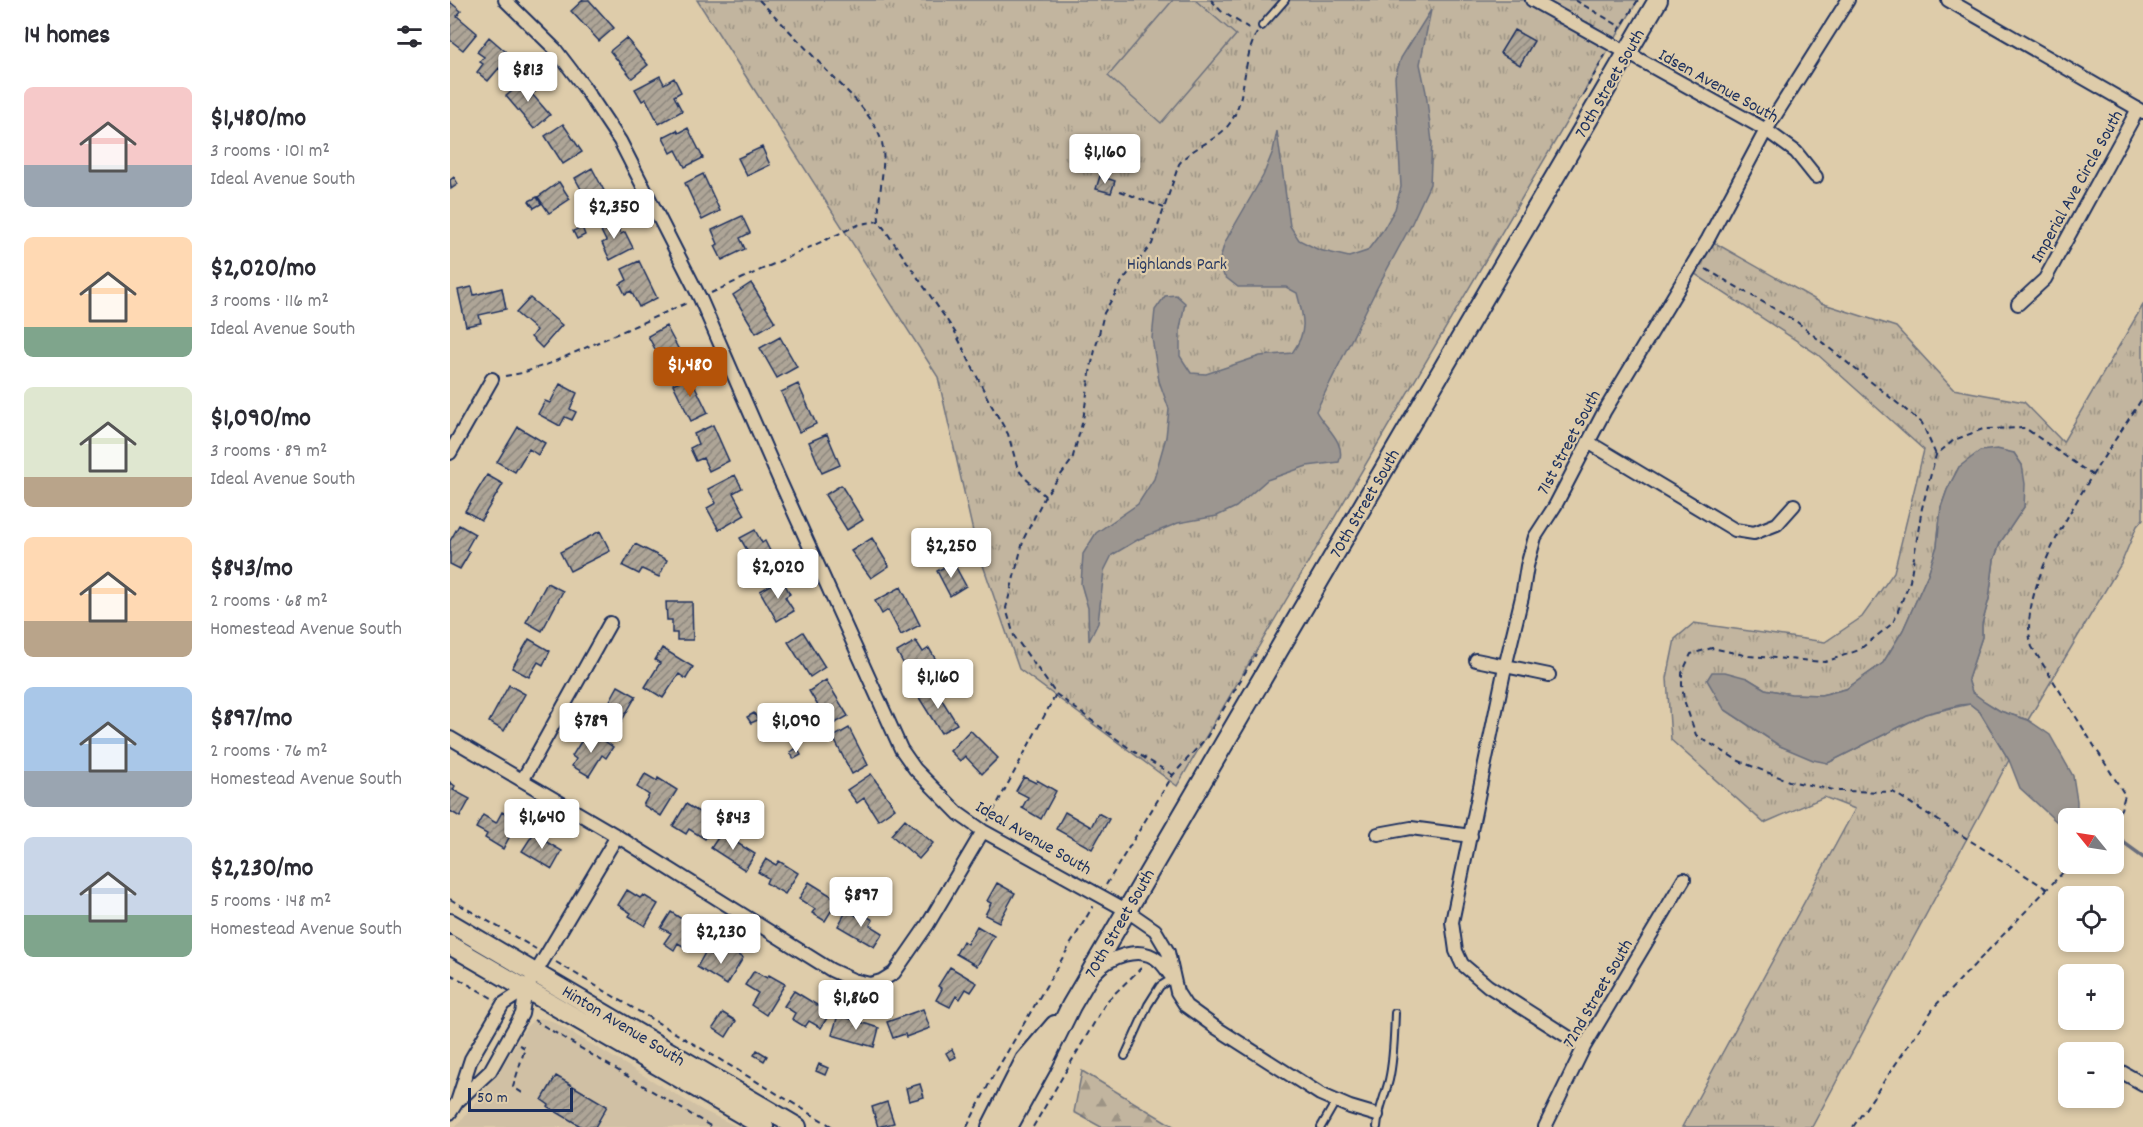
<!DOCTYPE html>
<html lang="en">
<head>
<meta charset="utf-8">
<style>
	body { margin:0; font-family:Dekko,sans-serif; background:#f7f7f7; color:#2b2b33; height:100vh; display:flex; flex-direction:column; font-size:22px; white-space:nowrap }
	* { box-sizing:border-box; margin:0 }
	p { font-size:20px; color:#7c7c81 }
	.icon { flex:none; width:33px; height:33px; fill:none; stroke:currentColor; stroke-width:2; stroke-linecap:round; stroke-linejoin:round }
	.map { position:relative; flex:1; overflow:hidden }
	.details { display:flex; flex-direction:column; background:#fff; width:450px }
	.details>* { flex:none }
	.needle { width:39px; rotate:300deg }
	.controls { position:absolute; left:1608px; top:808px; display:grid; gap:12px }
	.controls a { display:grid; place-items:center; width:66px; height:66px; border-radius:9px; background:#fff; box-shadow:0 3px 9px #0003; font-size:30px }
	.scale { position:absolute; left:18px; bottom:15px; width:105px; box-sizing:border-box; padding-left:6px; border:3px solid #1b2f5e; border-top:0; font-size:16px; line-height:21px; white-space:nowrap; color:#1b2f5e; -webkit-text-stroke:4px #deccaa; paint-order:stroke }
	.price { position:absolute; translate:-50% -51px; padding:0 14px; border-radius:6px; background:#fff; color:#222; font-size:20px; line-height:39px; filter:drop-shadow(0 2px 3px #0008) }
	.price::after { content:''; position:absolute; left:50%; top:36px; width:18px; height:14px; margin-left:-9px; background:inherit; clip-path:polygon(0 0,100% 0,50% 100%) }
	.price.active { background:#b45309; color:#fff }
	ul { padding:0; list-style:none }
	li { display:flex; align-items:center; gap:18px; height:150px; padding:0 24px }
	li span { display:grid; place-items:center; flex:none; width:168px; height:120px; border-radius:9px; color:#555 }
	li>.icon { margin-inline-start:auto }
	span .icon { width:72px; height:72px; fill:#fffc; stroke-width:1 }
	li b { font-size:26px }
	h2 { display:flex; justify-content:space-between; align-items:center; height:72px; padding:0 24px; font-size:26px }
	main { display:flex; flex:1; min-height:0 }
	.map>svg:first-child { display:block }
	.built { fill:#d0c0a4 }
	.grass { fill:url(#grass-tufts); stroke:#6e727e; stroke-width:1.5 }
	.forest { fill:url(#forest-firs); stroke:#6e727e; stroke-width:1.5 }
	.pitch { fill:#c2b59f; stroke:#6e727e; stroke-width:1.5 }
	.water { fill:#9c9690; stroke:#686d7c; stroke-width:1.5 }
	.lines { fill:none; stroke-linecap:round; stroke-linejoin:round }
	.stream { stroke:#686d7c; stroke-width:4.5 }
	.building { fill:url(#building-hatch); stroke:#1b2f5e; stroke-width:1.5 }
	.lane-casing { stroke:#1b2f5e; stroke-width:10 }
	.street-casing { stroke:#1b2f5e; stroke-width:16 }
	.secondary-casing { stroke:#1b2f5e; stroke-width:22 }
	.path { stroke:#1b2f5e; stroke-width:2; stroke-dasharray:6 4.5; stroke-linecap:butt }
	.lane { stroke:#deccaa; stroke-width:6 }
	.street { stroke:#deccaa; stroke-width:12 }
	.secondary { stroke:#deccaa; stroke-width:18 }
	.labels { text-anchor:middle; stroke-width:4.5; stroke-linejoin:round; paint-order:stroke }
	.street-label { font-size:18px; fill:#1b2f5e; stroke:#deccaa }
	.park-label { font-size:18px; fill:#2c3c64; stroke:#deccaa }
</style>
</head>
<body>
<main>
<section class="details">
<h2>14 homes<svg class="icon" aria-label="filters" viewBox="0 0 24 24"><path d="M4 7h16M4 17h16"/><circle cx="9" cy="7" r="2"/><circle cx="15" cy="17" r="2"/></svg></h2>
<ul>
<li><span style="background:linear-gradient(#f6c9c9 65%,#9aa5b1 0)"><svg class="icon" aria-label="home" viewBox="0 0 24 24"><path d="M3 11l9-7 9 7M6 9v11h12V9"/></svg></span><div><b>$1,480/mo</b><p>3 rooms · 101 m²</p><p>Ideal Avenue South</p></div></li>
<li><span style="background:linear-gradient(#ffd9b3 75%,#7fa58c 0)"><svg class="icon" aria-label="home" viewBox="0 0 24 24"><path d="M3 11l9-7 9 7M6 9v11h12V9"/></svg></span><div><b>$2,020/mo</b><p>3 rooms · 116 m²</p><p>Ideal Avenue South</p></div></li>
<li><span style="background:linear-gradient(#dfe7d0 75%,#b9a48a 0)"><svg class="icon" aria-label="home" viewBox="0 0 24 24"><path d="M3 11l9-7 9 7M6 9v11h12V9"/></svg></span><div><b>$1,090/mo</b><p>3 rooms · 89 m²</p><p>Ideal Avenue South</p></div></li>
<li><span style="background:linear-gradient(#ffd9b3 70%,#b9a48a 0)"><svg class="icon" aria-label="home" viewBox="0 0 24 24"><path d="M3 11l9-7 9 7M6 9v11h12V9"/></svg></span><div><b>$843/mo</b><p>2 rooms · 68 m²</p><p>Homestead Avenue South</p></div></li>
<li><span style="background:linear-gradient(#a9c7e8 70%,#9aa5b1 0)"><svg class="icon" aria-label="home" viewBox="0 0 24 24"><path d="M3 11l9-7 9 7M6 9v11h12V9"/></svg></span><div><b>$897/mo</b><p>2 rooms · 76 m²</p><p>Homestead Avenue South</p></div></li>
<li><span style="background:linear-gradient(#c9d6e8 65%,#7fa58c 0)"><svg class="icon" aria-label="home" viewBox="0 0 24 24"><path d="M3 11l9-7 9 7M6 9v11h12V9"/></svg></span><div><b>$2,230/mo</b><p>5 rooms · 148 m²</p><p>Homestead Avenue South</p></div></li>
</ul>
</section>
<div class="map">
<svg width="1693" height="1127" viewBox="0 0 1693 1127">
	<defs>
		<pattern id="grass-tufts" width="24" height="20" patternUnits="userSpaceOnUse" patternTransform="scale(1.5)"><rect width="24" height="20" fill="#c2b59f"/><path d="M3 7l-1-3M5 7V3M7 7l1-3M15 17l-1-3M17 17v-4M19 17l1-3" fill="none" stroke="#9d9485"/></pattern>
		<pattern id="forest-firs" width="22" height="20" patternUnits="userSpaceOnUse" patternTransform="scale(1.5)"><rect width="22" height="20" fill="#c2b59f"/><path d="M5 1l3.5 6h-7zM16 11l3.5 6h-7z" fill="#9d9485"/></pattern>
		<pattern id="building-hatch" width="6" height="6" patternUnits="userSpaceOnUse" patternTransform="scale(1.5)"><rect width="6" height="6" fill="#aea597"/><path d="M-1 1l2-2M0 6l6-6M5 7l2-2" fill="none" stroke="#8d877e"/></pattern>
	</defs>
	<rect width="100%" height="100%" fill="#deccaa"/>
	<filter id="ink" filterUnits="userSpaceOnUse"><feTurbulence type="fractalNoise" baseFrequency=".0167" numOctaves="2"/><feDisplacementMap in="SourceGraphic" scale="12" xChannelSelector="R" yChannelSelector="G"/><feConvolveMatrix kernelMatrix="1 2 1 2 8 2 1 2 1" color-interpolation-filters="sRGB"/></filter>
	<g filter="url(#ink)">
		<!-- built -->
		<path class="built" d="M91,1018L102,1021L252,1110L288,1127H6L48,1073L76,1027L84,1020Z"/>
		<!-- grass -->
		<path class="grass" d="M247,0H1188L727,786L569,669L526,545L488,377Z
			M1258,239L1371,303L1446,327L1503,389L1574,402L1613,442L1693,305V519L1687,526L1671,564L1578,720L1550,711L1534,701L1522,692L1518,679L1532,637V624L1539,599L1544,560L1550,543L1574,507L1572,465L1564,453L1509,467L1497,490L1491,507L1487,546L1478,574L1453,630L1433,663L1396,689L1371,695L1341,694L1315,689L1297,678L1274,709L1330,746L1378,763L1475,714L1520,704L1530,712L1559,760L1362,1127H1232L1405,809L1374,797L1314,823L1221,740L1217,678L1225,639L1244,623L1375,642L1412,617L1444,572L1474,450L1367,354L1239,270Z"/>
		<!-- forest -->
		<path class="forest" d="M632,1071L725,1127H651L624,1112Z"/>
		<!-- pitch -->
		<path class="pitch" d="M723,0H745L786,35L711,123L658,76Z"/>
		<!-- water -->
		<path class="water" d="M981,10L970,64L976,92L982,142L980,184L961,225L926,290L866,411C874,427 897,442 889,462L857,466L817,480L786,507L767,516L728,523L689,539L662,555L654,571L648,623L639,641L638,608L631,584L633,554L646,533L688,504L704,479L716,437L719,409L709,381L702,338L705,310L715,296L726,295L735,303L730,329V356L741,373L756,374L810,356L842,353C858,332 854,318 847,293L836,287H788L774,276L769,262L775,242L813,176L823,151L827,131L840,226L849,240L869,250L899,257L917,251L933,230L945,209L951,187L945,77L951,58Z
			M1547,449L1564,453L1572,465L1575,484L1574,507L1550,543L1544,560L1539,599L1532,624V637L1518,679L1522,692L1534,701L1550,711L1578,720L1600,735L1623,776L1627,801V811L1624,819H1618V823L1607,822L1570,788L1559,760L1530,712L1520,704L1510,705L1475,714L1378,763L1363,760L1330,746L1274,709L1257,680L1262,672H1275L1297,678L1315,689L1341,694L1371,695L1396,689L1433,663L1453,630L1478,574L1487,546L1491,507L1497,490L1509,467L1530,451Z"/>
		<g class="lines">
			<!-- stream -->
			<path class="stream" d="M1627,811L1639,819
				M1664,836L1693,857"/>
		</g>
		<!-- building -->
		<path class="building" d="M133,0H139L164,28L149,41L121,11Z
			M0,2L11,11L7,16L27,33L13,50L0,40Z
			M1064,30L1084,41L1070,65L1050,53Z
			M39,37L71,65L60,78L49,68L38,81L27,72L33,64L30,62L34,57L27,52Z
			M176,38L198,65L182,78L160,51Z
			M210,76L214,84L224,78L231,92L224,96L232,111L209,124L196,99L192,101L185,89Z
			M79,77L89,89L82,94L100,115L84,129L56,96Z
			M113,124L132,152L113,164L95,136Z
			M238,128L253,158L235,167L226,150L221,153L213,137L227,130L229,133Z
			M312,147L320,165L297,176L288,158Z
			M142,168L160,202L143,211L125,178Z
			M253,174L270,211L252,220L235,183Z
			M650,176L665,181L661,193L646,189Z
			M4,177L8,184L1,189L0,180Z
			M109,182L120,199L99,213L88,197Z
			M87,197L91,204L84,208L79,201Z
			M292,216L300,233L290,238L295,249L272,260L265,246L268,244L262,230Z
			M163,218L171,234L175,232L183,248L160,260L152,243L156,241L148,225Z
			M132,227L135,235L127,239L123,231Z
			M189,261L207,298L189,307L181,291L175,294L170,284L177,280L172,269Z
			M301,283L325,322L306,333L283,295Z
			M22,287L24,295L52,288L56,309L29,315L31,323L16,326L8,290Z
			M80,298L112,325L92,348L81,337L86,330L66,313Z
			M216,326L236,363L218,373L198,336Z
			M330,337L347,367L327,378L310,348Z
			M240,376L258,413L241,421L223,384Z
			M110,384L127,393L120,409L126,412L122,420L115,417L110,426L88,414L95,401L100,403Z
			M348,384L366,424L349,432L331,392Z
			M263,425L279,461L259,471L253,458L246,461L240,448L248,444L244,434Z
			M68,427L95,443L88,455L79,449L65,472L47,462Z
			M377,434L390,465L372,473L359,442Z
			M37,475L53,484L31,520L15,511Z
			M285,475L292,488L283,493L295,515L269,530L257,508L266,503L258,489Z
			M391,485L413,520L397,530L375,495Z
			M9,525L25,534L16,550L20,552L10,569L0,564V541Z
			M305,530L312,543L315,541L323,557L301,569L292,553L297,550L290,538Z
			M150,531L160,551L120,571L110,552Z
			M422,538L439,566L421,578L401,551Z
			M185,544L217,560L209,577L192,569L189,574L173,566Z
			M503,562L516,586L500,596L487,571Z
			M332,579L340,594L335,597L344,611L327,621L310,591Z
			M97,583L113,591L92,631L76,622Z
			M451,587L470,625L451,635L438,610L432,614L425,601Z
			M216,602H242L243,640H227V633H222V620H217Z
			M353,632L375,667L360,677L338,642Z
			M79,639L100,651L93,665L88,662L79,677L62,668Z
			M466,641L473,652L479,648L486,660L477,665L484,676L466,686L447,652Z
			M212,648L243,667L236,679L229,674L213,698L195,687L210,663L205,660Z
			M376,680L398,716L380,726L359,691Z
			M59,685L75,694L54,731L39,722Z
			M168,686L186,696L167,729L150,719Z
			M484,687L507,724L491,733L468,696Z
			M304,713L308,720L301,723L297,717Z
			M399,728L418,765L402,774L383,737Z
			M520,730L548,758L532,774L515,756L510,761L500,751Z
			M142,732L163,747L156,758L152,755L139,776L122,766L126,759L122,756L132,740L136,742Z
			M347,748L351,755L344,759L340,752Z
			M195,774L207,781L208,778L227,790L211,816L193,805L199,795L187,787Z
			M421,774L445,808L428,820L414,798L407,803L397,790Z
			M574,777L586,783L587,780L606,791L591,819L572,808L578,797L566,791Z
			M0,782L5,786L3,790L20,799L10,817L0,811Z
			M236,804L265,822L255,839L239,829L236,834L223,826Z
			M52,812L68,821L53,849L35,838L37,834L26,828L33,815L46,823Z
			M615,812L641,827L648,813L659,819L642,849L606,829Z
			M455,819L483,843L469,859L441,835Z
			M85,831L97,838L95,841L112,851L102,869L72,851Z
			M271,833L305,854L295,870L261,848Z
			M316,859L326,865L329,861L348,873L335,894L316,883L318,878L308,872Z
			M359,882L388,900L375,921L362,913L365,909L349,899Z
			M547,883L565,893L549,922L535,915L541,903L537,901Z
			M177,890L190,898L193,895L208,904L195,926L179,916L181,913L168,905Z
			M397,910L407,916L410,912L423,920L420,925L433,933L424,947L388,926Z
			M221,912L253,933L241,951L228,943L224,950L214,943L221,933L211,928Z
			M527,926L544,936L527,966L506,954L513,941L517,944Z
			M276,948L293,958L277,985L247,967L256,951L269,959Z
			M500,967L527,983L521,992L516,989L510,999L506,996L500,1007L486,1000L492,989L488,986Z
			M304,971L317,978L319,975L335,984L316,1015L301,1005L308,993L295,985Z
			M344,991L380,1013L371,1028L359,1021L355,1027L342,1019L345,1013L334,1006Z
			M473,1009L480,1028L456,1037L455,1034L443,1038L437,1022Z
			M273,1013L286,1021L276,1037L263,1028Z
			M388,1015L429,1028L424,1047L382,1035Z
			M502,1049L506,1057L500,1060L496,1053Z
			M307,1050L317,1056L314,1061L304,1055Z
			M369,1064L378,1068L375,1075L366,1071Z
			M106,1076L157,1106L145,1127H132L98,1107L99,1105L92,1100Z
			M470,1084L474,1097L459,1101L456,1088Z
			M437,1102L444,1123L428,1127L422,1107Z"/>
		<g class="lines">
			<defs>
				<path id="lane" d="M812,26L835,0
					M675,1056L698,1005L710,986L723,978
					M871,1127L886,1101
					M927,1127C928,1110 935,1096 939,1080C944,1058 944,1036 945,1013"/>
				<path id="street" d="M55,0L105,49L134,87L170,141L250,298L329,479L433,709L451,749L465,769L509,814L533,831L676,910L705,930L718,952L727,992L736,1006L765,1027L870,1094L900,1107L927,1115
					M1082,0L1316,130L1346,152L1366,177
					M1498,0L1693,112
					M1568,304L1595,279L1688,109
					M1138,442L1285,530L1304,533L1327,524L1344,505
					M0,453L42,379
					M1026,660L1099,675
					M0,738L167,836L381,970L403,980L420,984L431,981L444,973L478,924L533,831
					M73,779L160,623
					M928,834L961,828L1021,836
					M644,974C658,957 690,944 709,961C714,965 717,971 721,976
					M1134,1047L1038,986L1012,964L1006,951L1002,922L1055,667L1072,597L1077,566L1085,537L1105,506L1154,412L1258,239L1316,130L1398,0
					M1670,1071L1693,1084
					M7,1102L40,1071L72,1014L76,989L167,836
					M0,1113L7,1102L21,1059L53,1004L76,989
					M1095,1127L1134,1047L1234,879"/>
				<path id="secondary" d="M0,923L347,1127
					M0,945L314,1127
					M541,1127L575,1060L605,1025
					M558,1127L591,1067L621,1006L1208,0"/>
			</defs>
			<!-- lane casing -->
			<use href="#lane" class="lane-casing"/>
			<!-- street casing -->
			<use href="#street" class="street-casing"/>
			<!-- secondary casing -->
			<use href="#secondary" class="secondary-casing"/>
			<!-- path -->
			<path class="path" d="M309,0C332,23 354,46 376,70C395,89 425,116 432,143C437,163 427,197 429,221L505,332L539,401L558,434L568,469L574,477L595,496
				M761,0L771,11L802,30
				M1125,0L1171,27
				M1168,32L1188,0
				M1133,95L1155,55
				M670,191L714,208
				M1256,269L1347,322L1472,423L1486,455
				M261,293L410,224L429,221
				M55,376L72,373L101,363L239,302
				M723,775L683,751L606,694L564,636L556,608L574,538L595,496L622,460L633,420L641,367L654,313L673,280L702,244L729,164C742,146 767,142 780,123C797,99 792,58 807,33
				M538,821L606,694
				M1664,821L1671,809L1675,795L1582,647C1561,582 1659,452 1693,397
				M656,885L723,775L757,737L806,654
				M1597,889L1443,792L1389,791L1339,781L1289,761L1246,735L1234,700L1232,685V673L1241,654L1262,648L1299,656L1375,662L1409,650L1443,623L1460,581L1472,508L1486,455L1504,440L1533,429L1575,428L1642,475
				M0,899L86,949
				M106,962L383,1127
				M0,974L42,998
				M84,1020L262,1127
				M69,1045L75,1048L63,1087L74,1094
				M517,1127L542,1078L643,906
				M583,1127L657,1001L691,968
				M1403,1127L1485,1006L1621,864"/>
			<!-- lane -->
			<use href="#lane" class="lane"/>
			<!-- street -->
			<use href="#street" class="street"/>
			<!-- secondary -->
			<use href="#secondary" class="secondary"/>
		</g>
	</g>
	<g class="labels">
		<!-- street labels -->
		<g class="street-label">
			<text transform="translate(1159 83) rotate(-60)" y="6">70th Street South</text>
			<text transform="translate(1269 85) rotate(29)" y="6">Idsen Avenue South</text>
			<text transform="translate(1626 186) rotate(-61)" y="6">Imperial Ave Circle South</text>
			<text transform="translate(1118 442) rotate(-62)" y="6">71st Street South</text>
			<text transform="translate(914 503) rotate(-60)" y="6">70th Street South</text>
			<text transform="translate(584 837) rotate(30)" y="6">Ideal Avenue South</text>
			<text transform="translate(669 923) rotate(-60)" y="6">70th Street South</text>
			<text transform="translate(1147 993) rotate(-60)" y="6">72nd Street South</text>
			<text transform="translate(174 1025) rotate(31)" y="6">Hinton Avenue South</text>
		</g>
		<!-- park labels -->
		<g class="park-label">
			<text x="727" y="269">Highlands Park</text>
		</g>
	</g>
</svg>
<div class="controls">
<a><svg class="needle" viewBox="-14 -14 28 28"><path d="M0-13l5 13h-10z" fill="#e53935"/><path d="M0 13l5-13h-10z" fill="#7c7c81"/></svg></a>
<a><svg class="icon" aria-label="locate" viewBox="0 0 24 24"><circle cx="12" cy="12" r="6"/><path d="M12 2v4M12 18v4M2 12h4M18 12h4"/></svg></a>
<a>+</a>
<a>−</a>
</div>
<div class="scale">50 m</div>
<b class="price" style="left:78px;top:103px">$813</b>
<b class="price" style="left:655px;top:185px">$1,160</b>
<b class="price" style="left:164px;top:240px">$2,350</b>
<b class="price active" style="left:240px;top:398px">$1,480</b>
<b class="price" style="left:501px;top:579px">$2,250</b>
<b class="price" style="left:328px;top:600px">$2,020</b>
<b class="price" style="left:488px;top:710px">$1,160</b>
<b class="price" style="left:141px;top:754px">$789</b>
<b class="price" style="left:346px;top:754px">$1,090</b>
<b class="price" style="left:92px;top:850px">$1,640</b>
<b class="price" style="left:283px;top:851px">$843</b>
<b class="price" style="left:411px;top:928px">$897</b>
<b class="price" style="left:271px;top:965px">$2,230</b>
<b class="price" style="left:406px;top:1031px">$1,860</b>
</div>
</main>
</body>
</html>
